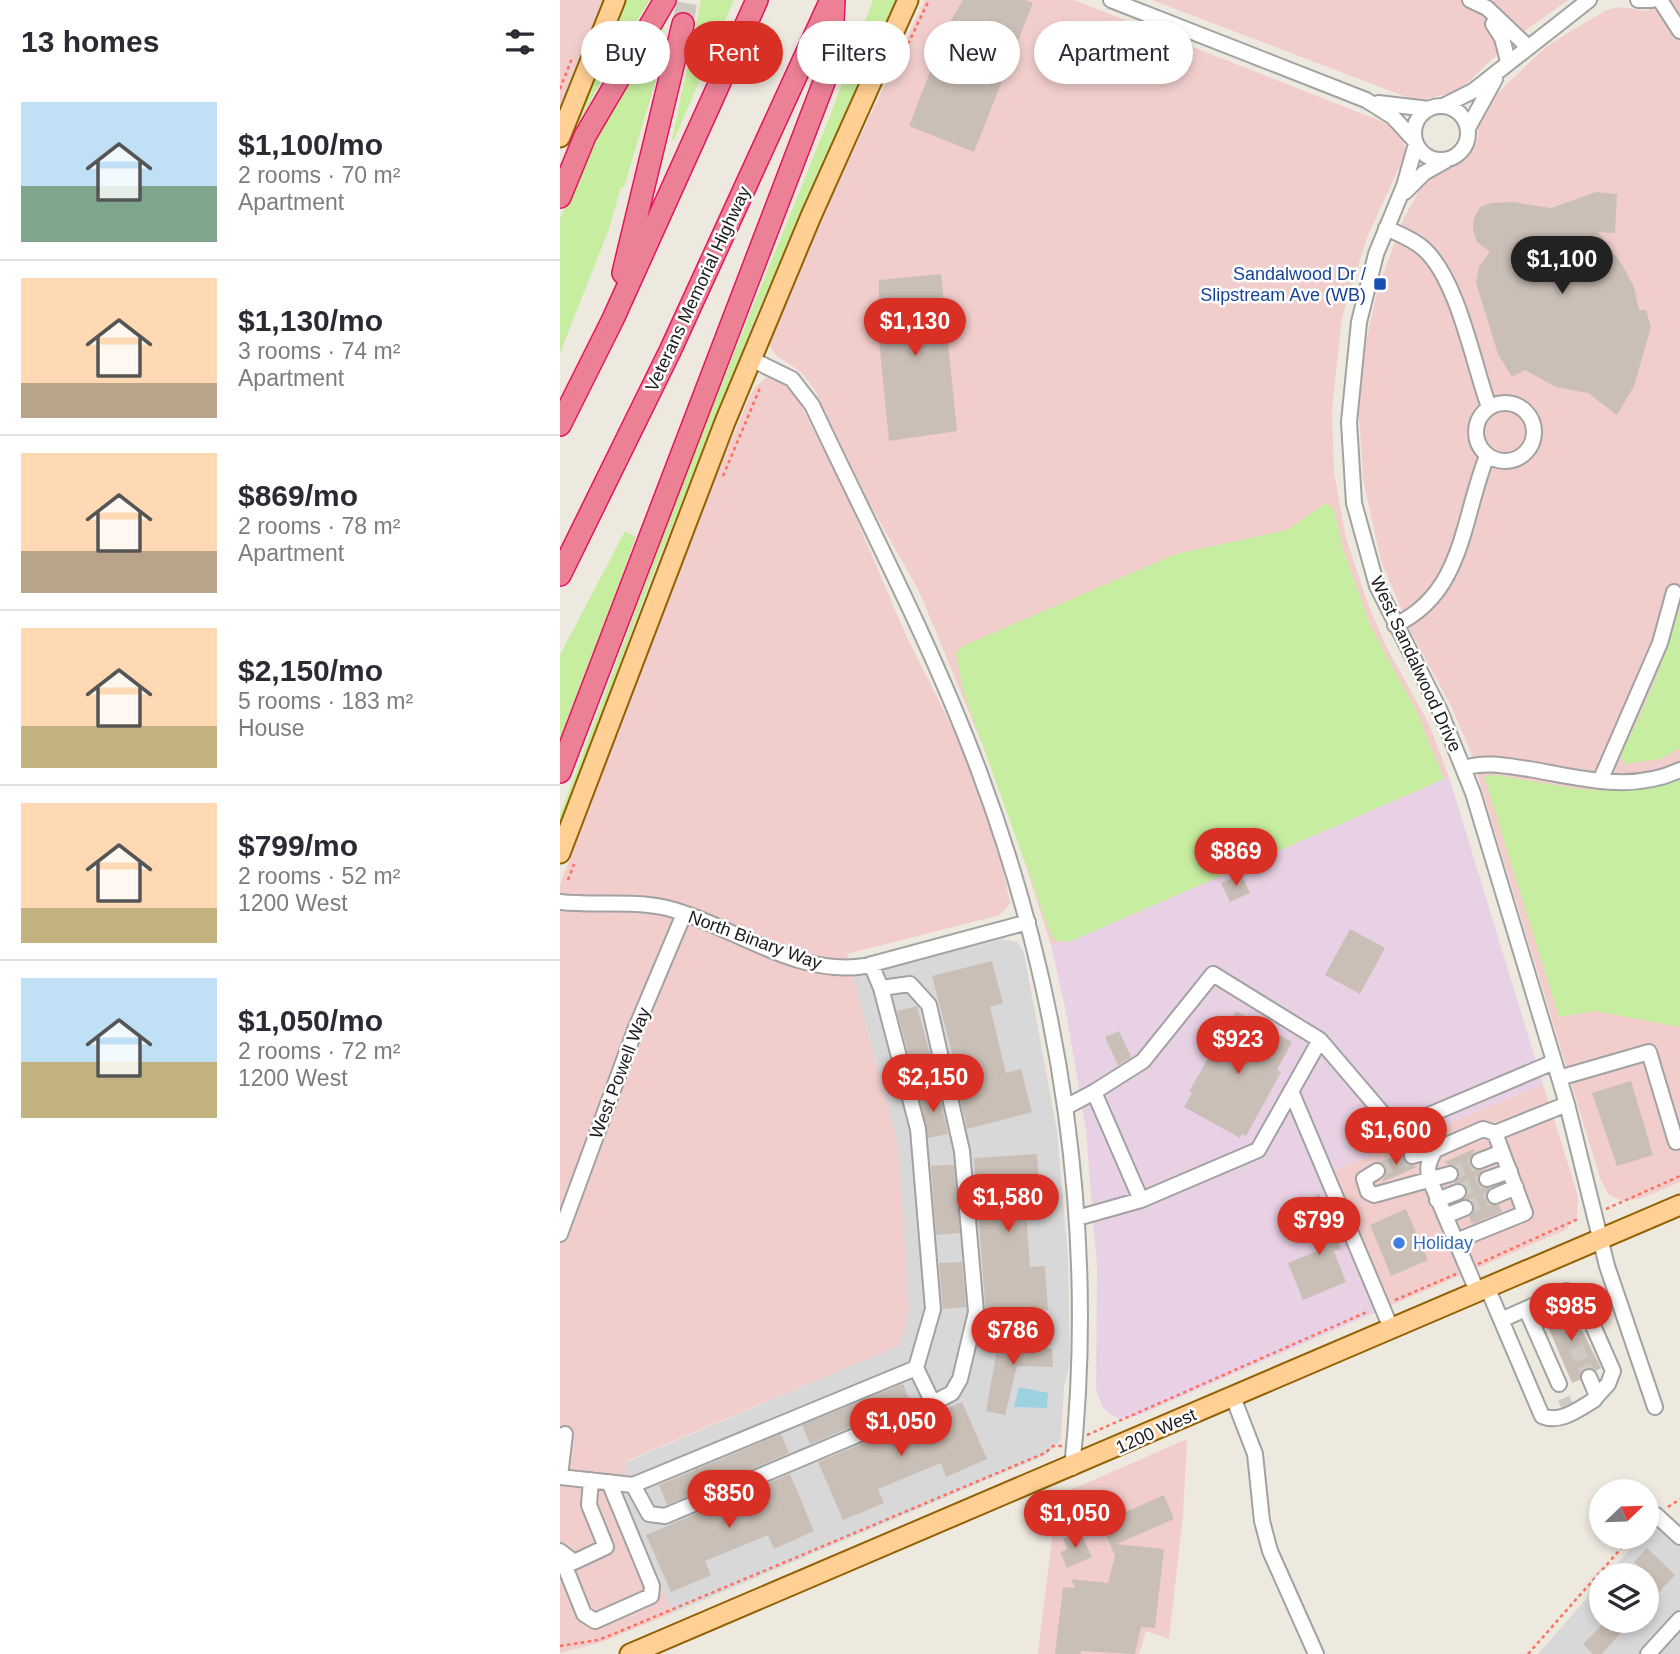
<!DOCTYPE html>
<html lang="en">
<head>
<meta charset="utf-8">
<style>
	body { margin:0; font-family:Helvetica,sans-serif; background:#f7f7f7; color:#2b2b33; height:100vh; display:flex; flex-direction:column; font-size:26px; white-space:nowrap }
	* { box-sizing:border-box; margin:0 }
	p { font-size:23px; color:#7c7c81 }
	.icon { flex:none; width:38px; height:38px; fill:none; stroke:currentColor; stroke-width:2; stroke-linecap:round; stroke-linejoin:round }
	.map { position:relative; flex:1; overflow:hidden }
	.details { display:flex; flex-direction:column; background:#fff; width:560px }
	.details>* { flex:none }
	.banner { position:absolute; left:21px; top:21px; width:665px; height:63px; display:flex; gap:14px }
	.needle { width:46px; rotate:67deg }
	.fabs { position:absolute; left:1029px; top:1479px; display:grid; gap:14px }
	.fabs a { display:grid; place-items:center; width:70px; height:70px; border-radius:50%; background:#fff; box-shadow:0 4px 10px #0003; font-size:35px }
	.price { position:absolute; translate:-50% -60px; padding:0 16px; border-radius:24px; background:#d93025; color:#fff; font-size:23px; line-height:46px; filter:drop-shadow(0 2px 4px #0008) }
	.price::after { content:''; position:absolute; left:50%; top:42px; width:21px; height:16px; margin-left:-10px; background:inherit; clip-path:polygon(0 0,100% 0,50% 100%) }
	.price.active { background:#222; color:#fff }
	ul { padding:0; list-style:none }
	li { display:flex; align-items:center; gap:21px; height:175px; padding:0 21px }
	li+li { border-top:2px solid #e1e1e2 }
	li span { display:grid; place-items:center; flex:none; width:196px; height:140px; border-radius:0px; color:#555 }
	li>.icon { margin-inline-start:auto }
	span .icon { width:84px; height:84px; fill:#fffc; stroke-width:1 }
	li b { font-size:30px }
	h2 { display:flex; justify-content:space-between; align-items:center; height:84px; padding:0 21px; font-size:30px }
	.chip { padding:0 24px; border-radius:32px; background:#fff; box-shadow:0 4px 10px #0003; font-size:24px; line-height:63px }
	.chip.active { background:#d93025; color:#fff }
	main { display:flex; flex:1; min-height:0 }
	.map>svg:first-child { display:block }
	.residential { fill:#d9d8d8 }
	.commercial { fill:#f1cecc }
	.industrial { fill:#e8d1e4 }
	.grass { fill:#c7eda0 }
	.water { fill:#9cd1e0 }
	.building { fill:#cabfb6 }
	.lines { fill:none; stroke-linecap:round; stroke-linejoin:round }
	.minor-tunnel { stroke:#cecac2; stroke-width:14; stroke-dasharray:14 7; stroke-linecap:butt }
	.highway-tunnel { stroke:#cecac2; stroke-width:21; stroke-dasharray:21 10; stroke-linecap:butt }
	.minor-casing { stroke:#a2a2a2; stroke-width:18 }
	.major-casing { stroke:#926000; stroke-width:23 }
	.highway-casing { stroke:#e2165e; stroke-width:24 }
	.path { stroke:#ff6e5f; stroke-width:2.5; stroke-dasharray:3.5 3.5; stroke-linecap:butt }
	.minor { stroke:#fff; stroke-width:14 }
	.major { stroke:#ffcf93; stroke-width:19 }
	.highway { stroke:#ec8095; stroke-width:21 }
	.transit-dot { fill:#1a4fb4; stroke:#fff; stroke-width:2.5 }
	.shop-dot { fill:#3f7fe0; stroke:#fff; stroke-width:2.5 }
	.labels { text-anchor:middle; stroke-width:5; stroke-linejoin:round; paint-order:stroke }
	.transit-label { font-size:18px; fill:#164399; stroke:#fff; text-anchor:end }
	.street-label { font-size:18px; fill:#1b1b1b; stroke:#fff }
	.shop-label { font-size:18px; fill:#366cbe; stroke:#fff; text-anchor:start }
</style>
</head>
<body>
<main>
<section class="details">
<h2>13 homes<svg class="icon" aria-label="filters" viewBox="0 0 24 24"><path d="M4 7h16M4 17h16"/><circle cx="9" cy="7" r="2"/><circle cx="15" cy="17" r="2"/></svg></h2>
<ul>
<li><span style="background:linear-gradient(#bfe0f5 60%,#7fa58c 0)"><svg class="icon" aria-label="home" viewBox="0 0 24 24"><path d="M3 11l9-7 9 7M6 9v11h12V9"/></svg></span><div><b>$1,100/mo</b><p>2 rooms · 70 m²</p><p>Apartment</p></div></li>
<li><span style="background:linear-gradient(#ffd9b3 75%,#b9a48a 0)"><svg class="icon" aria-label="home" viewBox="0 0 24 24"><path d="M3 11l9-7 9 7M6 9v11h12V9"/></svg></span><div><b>$1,130/mo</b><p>3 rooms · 74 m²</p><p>Apartment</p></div></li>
<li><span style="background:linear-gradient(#ffd9b3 70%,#b9a48a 0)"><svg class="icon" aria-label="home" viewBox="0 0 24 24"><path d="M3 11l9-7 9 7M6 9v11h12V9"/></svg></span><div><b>$869/mo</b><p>2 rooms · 78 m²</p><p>Apartment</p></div></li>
<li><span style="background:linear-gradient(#ffd9b3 70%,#c2b280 0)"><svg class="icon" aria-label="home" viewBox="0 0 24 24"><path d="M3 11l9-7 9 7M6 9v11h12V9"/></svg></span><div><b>$2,150/mo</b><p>5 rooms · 183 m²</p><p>House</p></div></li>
<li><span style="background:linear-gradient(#ffd9b3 75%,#c2b280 0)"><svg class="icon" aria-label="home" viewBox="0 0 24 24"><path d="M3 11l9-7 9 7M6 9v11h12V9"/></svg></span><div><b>$799/mo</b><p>2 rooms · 52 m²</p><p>1200 West</p></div></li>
<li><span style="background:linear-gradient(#bfe0f5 60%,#c2b280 0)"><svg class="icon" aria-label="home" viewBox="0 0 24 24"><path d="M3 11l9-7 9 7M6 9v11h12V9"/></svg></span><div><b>$1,050/mo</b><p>2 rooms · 72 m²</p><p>1200 West</p></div></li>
</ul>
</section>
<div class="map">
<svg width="1120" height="1654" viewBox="0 0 1120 1654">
	<rect width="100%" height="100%" fill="#eee9df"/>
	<!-- residential -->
	<path class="residential" d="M442,939L457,942L464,953L497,1131L508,1257L510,1363L504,1387L501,1440L486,1455L113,1613L63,1499L66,1462L340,1345L338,1145L293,976Z
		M1093,1523L1120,1547V1654H978L1041,1582V1620H1087V1575H1047L1081,1537L1087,1536V1529Z"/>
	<!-- commercial -->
	<path class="commercial" d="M0,0H43L0,106Z
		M365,0H514L823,122L839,131L845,147V155L808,235L782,317L772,410L774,472L786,538L808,604L826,646L869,724L889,777L511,941L491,945L445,799L359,591L311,506L254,389L241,372L216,355L210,346V339L242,259Z
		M592,0H1008L952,40L899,91L857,101Z
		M1109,0H1120V1182L1082,1198L1063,1201L1049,1195L1040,1178L910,750L891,706L850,630L821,561L803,479L799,415L804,351L818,288L843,220L865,179L908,156L918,139V119L928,102L987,46L1046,10L1060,7L1086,11Z
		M206,378H218L235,394L285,492L345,633L400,743L439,852L450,903L440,915L287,954L338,1145L349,1309L340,1345L66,1461L63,1499L113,1613L42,1642L0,1653V885L143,503L194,388Z
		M983,1084L1018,1196L1017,1217L1005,1230L830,1306L773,1171Z
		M627,1439L623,1516L609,1639L586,1631L579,1654H478L497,1496Z"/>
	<!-- industrial -->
	<path class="industrial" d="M889,777L983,1084L773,1171L830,1306L577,1416L558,1418L550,1414L543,1408L536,1390L537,1268L526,1131L506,1012L491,945L511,941Z"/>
	<!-- grass -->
	<path class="grass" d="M66,0H90L56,54L19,122L16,121Z
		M141,0H174L114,140L112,139Z
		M313,0H339L197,313L90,582L0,825V815L136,447L270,116Z
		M105,18L96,80L64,187H61L49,229L0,353V219L32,141Z
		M766,503L774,509L783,549L811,627L856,710L884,779L511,941H495C481,916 477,887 464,860L403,690L396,653L403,646L616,554L727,530Z
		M65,531L76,537L0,746V655Z
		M1120,607V748L1101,759L1064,764L1060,754C1087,707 1104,659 1120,607Z
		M937,775C997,785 1062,804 1120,777V1027L1035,1011L999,1017L924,776Z"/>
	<!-- water -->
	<path class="water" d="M459,1387L488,1393L487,1408L454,1407Z"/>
	<!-- building -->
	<path class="building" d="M403,0H465L473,3L414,152L349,126L388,25Z
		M1036,192L1057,194L1055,233L1038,232L1063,266L1074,287L1079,310H1086L1091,327L1074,386L1057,415L1028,393L996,387L965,370L952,377L938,354L916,283L919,266L930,252L917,242L913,230L914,218L920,207L931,203L953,202L991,208Z
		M381,274L397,431L329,441L318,331L319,280Z
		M681,874L690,893L670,902L661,883Z
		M790,929L825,948L800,994L765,975Z
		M432,961L443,1003L430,1007L446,1073L461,1069L472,1112L407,1129L397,1085L400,1084L372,976Z
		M357,1006L372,1062L352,1067L337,1011Z
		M676,1011L732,1042L717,1070L721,1072L686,1136L682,1134L680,1138L624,1107L632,1093L629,1091Z
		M559,1031L571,1057L558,1065L545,1037Z
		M1071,1081L1093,1155L1057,1166L1032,1093Z
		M378,1090L388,1134L368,1138L359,1094Z
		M914,1149L910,1165L917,1170H923L918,1177V1183L930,1188L926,1194L927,1200L939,1205L942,1212L912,1224L909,1217L914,1205L905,1199L907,1188L900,1183H894L899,1171L885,1162Z
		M843,1153L845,1162L857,1167L822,1182L827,1171L821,1162Z
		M477,1154L480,1198L465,1199L470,1267L485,1266L488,1310L426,1315L414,1158Z
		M386,1165H394L400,1233L376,1235L371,1166Z
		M759,1194L781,1249L774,1251L786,1282L743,1300L728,1263L764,1248L744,1201Z
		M846,1209L868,1260L831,1276L810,1225Z
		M402,1262L406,1307L383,1309L379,1263Z
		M1009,1304L1041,1368L1036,1371L1025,1368L1020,1380L1012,1383L983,1315Z
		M441,1327L460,1332L458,1341L492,1349L493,1367L457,1366L445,1415L426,1411Z
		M343,1384L350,1402L250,1444L242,1425Z
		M402,1402L427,1459L386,1477L381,1463L318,1489L324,1503L283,1520L258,1462Z
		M221,1434L229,1453L107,1505L99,1485Z
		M230,1474L254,1531L214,1549L208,1535L145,1561L151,1575L111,1592L86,1535Z
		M604,1495L614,1519L557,1544L604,1549L595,1628L581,1627L575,1654L521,1651V1654H495L503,1587L515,1588L511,1579L548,1583L555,1556L541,1523Z
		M520,1531L532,1557L507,1568L500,1552L507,1549L503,1539Z
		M1087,1548L1115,1575L1087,1605V1574L1074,1562Z
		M1047,1620H1072L1042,1654H1033L1023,1644Z"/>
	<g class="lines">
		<!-- minor-tunnel -->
		<path class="minor-tunnel" d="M817,1171L852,1156
			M890,1174L919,1161
			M898,1192L927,1179
			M905,1208L935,1196
			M1000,1308L1029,1377
			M1001,1407L1012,1402"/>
		<!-- highway-tunnel -->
		<path class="highway-tunnel" d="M123,24L127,0"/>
		<defs>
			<path id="minor" d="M551,0L806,100L833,117L855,141
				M910,0L927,8L967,46
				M1078,0H1092
				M1100,0L1120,31
				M933,24L942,38L948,61
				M818,103L869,109
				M854 133a27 27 0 1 1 54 0a27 27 0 1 1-54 0Z
				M883,106L913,91L1029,0
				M908,128L935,79
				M856,144L844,186L816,254L799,322L789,422L794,503L817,586L880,711L913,793L1007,1104L1047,1266L1095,1407
				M845,192L864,173L887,160
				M826,228C839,234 853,239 864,249C898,280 913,363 929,407
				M191,359L232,379L252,405C309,526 372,645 419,771C502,993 537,1231 512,1468
				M916 432a29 29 0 1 1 58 0a29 29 0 1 1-58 0Z
				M835,625C904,593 902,518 927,456
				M904,768C926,761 947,766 969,769C1020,778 1071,793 1120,770
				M1040,781L1100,643L1114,592
				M0,902C35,906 72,900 107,908C172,925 235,977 305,966L468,922
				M311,964L321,988L358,1129L373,1309L356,1368L373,1403L392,1393L400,1379L416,1312L402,1151L369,1005L350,984L321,988
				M760,1040L836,1129L994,1062
				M999,1078L1089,1052L1116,1142
				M731,1091L831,1328
				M534,1092L583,1061L653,974L760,1040L698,1150L581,1200
				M506,1107L534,1092L581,1200L517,1218
				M852,1156L875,1150
				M919,1161L942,1152
				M817,1171L804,1179L808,1192L814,1195L890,1174
				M927,1179L950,1171
				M935,1196L956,1187
				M877,1200L898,1192
				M885,1216L905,1208
				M0,1234L75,1030L124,914
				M896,1241L965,1213L935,1133
				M927,1287L982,1416C1000,1424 1019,1409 1034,1400L1037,1396L1029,1377
				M917,1291L870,1180C866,1167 869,1162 875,1150L923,1129L935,1133L1007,1104
				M966,1309L999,1384
				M941,1320L1006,1291L1019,1294L1053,1371L1048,1384L1037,1396
				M356,1368L73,1485L89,1514L105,1516L373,1403
				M673,1397L695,1454L702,1521L710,1551L756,1654
				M0,1476L5,1434
				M0,1477L73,1485
				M1096,1515L1120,1537
				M0,1551L14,1562L46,1547L29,1505L31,1480
				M0,1554L24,1614L35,1621L91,1596L92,1586L49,1482
				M1088,1654L1120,1619"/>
			<path id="major" d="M0,137L55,0
				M0,853L165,422L251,216L348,0
				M70,1654L1120,1205"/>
			<path id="highway" d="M0,197L25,136L105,0
				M63,273L123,24
				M0,425L53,319L197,0
				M0,575L110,351L269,4
				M0,772L271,64L274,0"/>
		</defs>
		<!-- minor casing -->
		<use href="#minor" class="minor-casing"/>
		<!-- major casing -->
		<use href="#major" class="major-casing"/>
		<!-- highway casing -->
		<use href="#highway" class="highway-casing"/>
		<!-- path -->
		<path class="path" d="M348,44L369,0
			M0,89L12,58
			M163,476L200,388
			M8,880L14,864
			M1046,1209L1120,1176
			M918,1264L1020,1218
			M835,1300L896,1274
			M527,1435L809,1311
			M1108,1507L1120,1499
			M0,1646L38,1640L56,1633L485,1453L493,1446H502
			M968,1654L1072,1536"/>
		<!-- minor -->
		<use href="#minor" class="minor"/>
		<!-- major -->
		<use href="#major" class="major"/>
		<!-- highway -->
		<use href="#highway" class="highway"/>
	</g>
	<!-- markers -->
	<rect class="transit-dot" x="813" y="277" width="14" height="14" rx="3.5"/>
	<circle class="shop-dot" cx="839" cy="1243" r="7"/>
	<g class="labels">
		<!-- transit labels -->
		<g class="transit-label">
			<text x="806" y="280">Sandalwood Dr /<tspan x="806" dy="21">Slipstream Ave (WB)</tspan></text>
		</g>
		<!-- street labels -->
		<g class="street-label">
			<text transform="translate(138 289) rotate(-65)" y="6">Veterans Memorial Highway</text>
			<text transform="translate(856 664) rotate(65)" y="6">West Sandalwood Drive</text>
			<text transform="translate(195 940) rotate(20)" y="6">North Binary Way</text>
			<text transform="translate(60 1073) rotate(-69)" y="6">West Powell Way</text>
			<text transform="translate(596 1431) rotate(-24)" y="6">1200 West</text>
		</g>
		<!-- shop labels -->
		<g class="shop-label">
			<text x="853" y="1249">Holiday</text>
		</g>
	</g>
</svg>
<div class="fabs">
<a><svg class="needle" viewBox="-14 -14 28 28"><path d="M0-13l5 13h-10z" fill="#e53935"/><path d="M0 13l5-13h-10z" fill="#7c7c81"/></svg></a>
<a><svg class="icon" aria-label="layers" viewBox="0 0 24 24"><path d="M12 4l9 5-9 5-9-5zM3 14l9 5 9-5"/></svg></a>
</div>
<b class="price active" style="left:1002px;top:296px">$1,100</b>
<b class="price" style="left:355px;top:358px">$1,130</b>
<b class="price" style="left:676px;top:888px">$869</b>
<b class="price" style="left:678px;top:1076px">$923</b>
<b class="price" style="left:373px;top:1114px">$2,150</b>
<b class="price" style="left:836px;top:1167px">$1,600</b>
<b class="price" style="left:448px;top:1234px">$1,580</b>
<b class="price" style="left:759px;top:1257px">$799</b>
<b class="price" style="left:1011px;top:1343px">$985</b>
<b class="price" style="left:453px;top:1367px">$786</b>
<b class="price" style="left:341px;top:1458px">$1,050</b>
<b class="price" style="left:169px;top:1530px">$850</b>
<b class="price" style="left:515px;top:1550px">$1,050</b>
<div class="banner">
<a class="chip">Buy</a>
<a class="chip active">Rent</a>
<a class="chip">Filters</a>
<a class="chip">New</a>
<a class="chip">Apartment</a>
</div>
</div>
</main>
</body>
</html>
